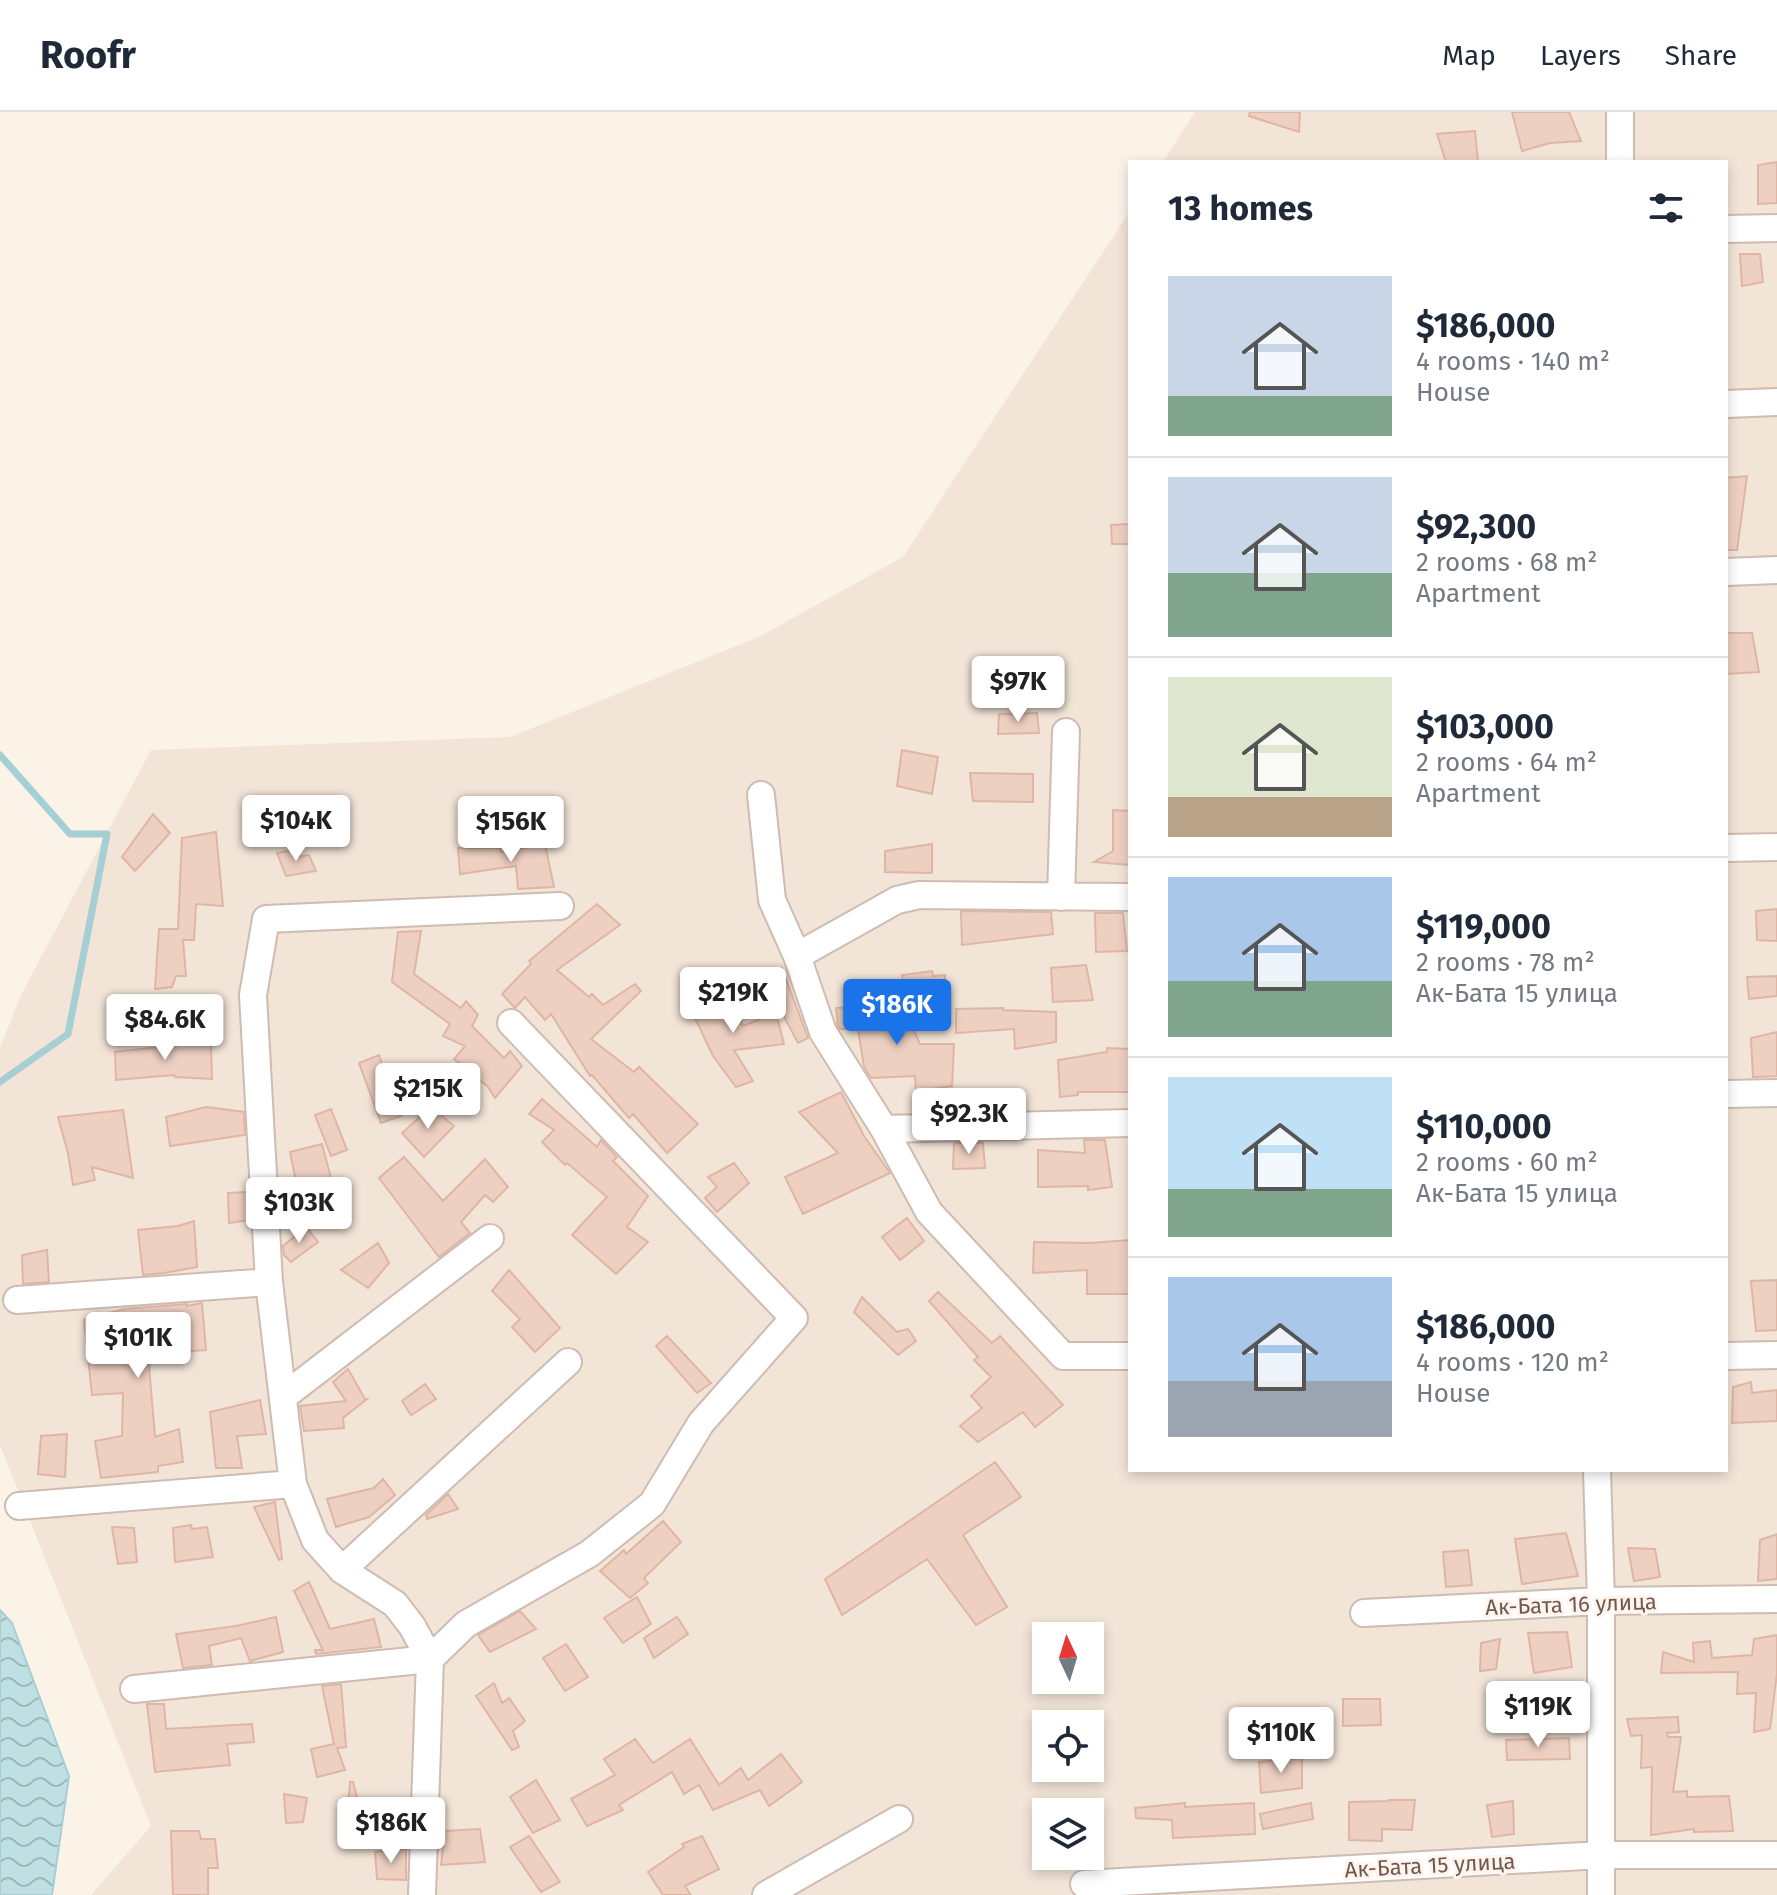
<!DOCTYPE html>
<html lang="en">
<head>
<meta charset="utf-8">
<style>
	body { margin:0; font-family:"Fira Sans",sans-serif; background:#f2f2f3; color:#1f2937; height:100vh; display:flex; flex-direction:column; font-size:30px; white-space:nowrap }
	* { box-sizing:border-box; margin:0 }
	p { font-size:26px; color:#747a83 }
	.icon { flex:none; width:44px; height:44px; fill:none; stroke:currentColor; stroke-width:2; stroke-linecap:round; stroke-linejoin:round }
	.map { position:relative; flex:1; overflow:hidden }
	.panel { position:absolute; left:1128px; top:48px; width:600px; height:1312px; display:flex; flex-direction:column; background:#fff; border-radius:0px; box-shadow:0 4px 12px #0003 }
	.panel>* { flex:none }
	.needle { width:52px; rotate:356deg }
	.buttons { position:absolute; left:1032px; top:1510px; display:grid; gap:16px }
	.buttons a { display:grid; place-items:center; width:72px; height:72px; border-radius:0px; background:#fff; box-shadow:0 4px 12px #0003; font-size:40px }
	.price { position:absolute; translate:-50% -68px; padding:0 18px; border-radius:8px; background:#fff; color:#222; font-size:26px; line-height:52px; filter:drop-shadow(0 2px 4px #0008) }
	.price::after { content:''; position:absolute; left:50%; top:48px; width:24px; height:18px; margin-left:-12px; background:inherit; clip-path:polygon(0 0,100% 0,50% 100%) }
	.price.on { background:#1a73e8; color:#fff }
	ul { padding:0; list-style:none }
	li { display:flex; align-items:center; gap:24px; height:200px; padding:0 40px }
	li+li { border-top:2px solid #e0e1e3 }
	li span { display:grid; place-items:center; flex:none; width:224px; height:160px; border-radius:0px; color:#555 }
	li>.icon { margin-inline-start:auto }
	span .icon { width:96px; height:96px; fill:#fffc; stroke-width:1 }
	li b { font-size:34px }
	h2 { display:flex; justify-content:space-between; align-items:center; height:96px; padding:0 40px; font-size:34px }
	header { display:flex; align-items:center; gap:48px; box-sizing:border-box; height:112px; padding:0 40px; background:#fff; border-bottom:2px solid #e0e1e3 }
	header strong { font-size:38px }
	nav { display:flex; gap:44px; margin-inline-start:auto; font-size:28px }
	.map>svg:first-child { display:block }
	.residential { fill:#f2e4d7; fill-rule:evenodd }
	.water { fill:url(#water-waves); stroke:#a5cfd4; stroke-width:2 }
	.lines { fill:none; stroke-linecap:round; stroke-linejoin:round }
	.stream { stroke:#a5cfd4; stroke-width:7 }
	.building { fill:#eed0c2; stroke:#dfb6a3; stroke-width:2 }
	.minor-casing { stroke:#cebcb2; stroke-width:30 }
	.minor { stroke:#fff; stroke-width:26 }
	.labels { text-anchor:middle; stroke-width:6; stroke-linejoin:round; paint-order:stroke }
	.street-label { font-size:22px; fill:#72584e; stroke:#fef6ee }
</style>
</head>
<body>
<header>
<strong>Roofr</strong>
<nav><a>Map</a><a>Layers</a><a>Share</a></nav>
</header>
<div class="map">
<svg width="1777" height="1783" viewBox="0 0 1777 1783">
	<defs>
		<pattern id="water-waves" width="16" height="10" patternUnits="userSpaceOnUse" patternTransform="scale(2)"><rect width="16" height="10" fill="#bee0e3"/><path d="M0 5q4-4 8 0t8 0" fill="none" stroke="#9fb8ba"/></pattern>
	</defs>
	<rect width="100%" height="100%" fill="#fbf2e8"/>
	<!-- residential -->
	<path class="residential" d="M1195,0H1777V1783H91L151,1714L0,1333V936L21,883L151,638L510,625L759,525L903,445L1130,99V1358H1726V50H1163ZM1046,1524H1090V1568H1046ZM1046,1612H1090V1656H1046ZM1046,1700H1090V1744H1046Z"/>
	<!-- water -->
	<path class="water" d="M0,1498L12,1511L69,1664L52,1783H0Z"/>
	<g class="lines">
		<!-- stream -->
		<path class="stream" d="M0,643L70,722H107L68,922L0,970"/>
	</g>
	<!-- building -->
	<path class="building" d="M1250,0H1300L1299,20L1249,4Z
		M1512,0H1569L1581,29L1550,31L1522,39Z
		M1475,19L1478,50H1446L1437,22Z
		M1777,50V91L1758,92V53Z
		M1740,142H1760L1763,170L1742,174Z
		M1747,364L1737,438H1726V366Z
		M1130,412V432H1112L1111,413Z
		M1726,521H1752L1759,560L1726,562Z
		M1037,601L1039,621L998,622L999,602Z
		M902,638L938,645L932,682L897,674Z
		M970,661L1033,662V690L973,689Z
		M1113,698L1130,699V753L1094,750L1113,739Z
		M153,702L170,721L135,759L122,745Z
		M216,720L223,794L196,792L194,828H183L186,864H176L172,875L155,877L159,817H178L182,726Z
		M545,732L554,775L518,777L516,754L460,762L458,736H500L501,740Z
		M932,732V761L885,760V739Z
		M295,738L297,745L309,743L316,759L286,764L277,741Z
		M597,792L620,813L557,858L589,885L592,882L603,893L635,872L641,879L591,927L634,960L639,955L698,1012L667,1041L633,1002L629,1006L592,963L590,964L551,902L545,908L525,885L515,896L502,882L531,852L529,849Z
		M1777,797V829L1757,828L1756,799Z
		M961,799L1051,800L1053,822L962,833Z
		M1095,801H1123L1127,839L1096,840Z
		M421,819L414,862L461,896L466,889L478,903L472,914L504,946L510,939L522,954L495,986L488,975L454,947L465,934L443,924L450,912L392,870L398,820Z
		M1086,853L1093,888L1053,890L1051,856Z
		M782,856L808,926L798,931L762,863Z
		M932,859L933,864L945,863L943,893L905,892L902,863Z
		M1777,864V884L1749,887L1747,865Z
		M705,882L716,896L731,890L743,914L776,901L784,932L734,938L753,969L736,975L713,944L687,889Z
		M902,893L920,932H954L952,974L916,979L915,964L871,966L864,955L858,917H840L838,914L836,896Z
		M1003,896V898L1056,900V930L1015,937L1014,917L956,921V897Z
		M1777,920V964L1753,965L1751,926Z
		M178,933H211L212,967L175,965L174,963L116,968L115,940Z
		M1107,936L1130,937V980H1078V983L1060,985L1058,948L1107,940Z
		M379,943L401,1004L381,1011L359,951Z
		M841,980L864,1024L890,1061L803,1102L785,1065L838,1041L799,1000Z
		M542,987L597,1035L601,1028L617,1045L613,1049L648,1084L627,1115L648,1130L616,1162L572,1123L607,1085L567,1051L565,1053L542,1030L554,1018L529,1002Z
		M206,995L244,1000L245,1023L170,1034L166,1005Z
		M431,995L454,1014L424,1045L402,1021Z
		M331,997L347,1038L331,1044L315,1003Z
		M123,998L133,1066L92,1055L95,1068L73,1073L68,1041L58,1005Z
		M1084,1028H1105L1112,1075L1088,1078V1074L1038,1075V1038L1085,1041Z
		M954,1031H983L985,1056L953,1057Z
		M322,1032L332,1070L298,1079L290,1040Z
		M404,1045L443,1089L485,1047L508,1075L493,1090L485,1083L461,1110L470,1121L439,1145L379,1066Z
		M734,1051L749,1071L717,1100L705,1086L717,1075L708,1065Z
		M248,1080L250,1108L229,1111L228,1081Z
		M907,1106L924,1129L900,1148L882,1125Z
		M194,1109L197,1155L164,1161L143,1163L138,1118L178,1114Z
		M306,1115L318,1130L291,1150L284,1143L283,1134Z
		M1130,1128V1182H1087V1158L1033,1161L1034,1130L1090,1131Z
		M378,1131L389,1151L368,1176L341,1158Z
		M47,1138L49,1170L23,1172L22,1143Z
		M509,1158L560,1216L535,1240L512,1215L520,1207L492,1179Z
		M1777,1168V1218L1756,1219L1751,1169Z
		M938,1180L992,1231L1000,1224L1063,1293L1035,1315L1023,1300L978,1330L960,1314L982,1296L971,1284L991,1265L974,1248L978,1245L929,1189Z
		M862,1185L897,1220L908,1217L916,1229L898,1243L854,1200Z
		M202,1191L206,1238L148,1242L155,1325L179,1317L183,1350L158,1354V1360L101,1366L95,1329L122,1324L123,1281L92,1283L84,1208L124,1197L187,1192V1194Z
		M667,1224L711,1271L697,1281L656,1234Z
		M348,1257L365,1287H367L343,1306L344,1316L304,1319L300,1294L346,1289L333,1270Z
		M1751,1270L1752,1281L1777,1278V1309L1732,1311L1733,1275Z
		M425,1272L436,1287L411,1303L402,1289Z
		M260,1288L266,1322L237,1324L242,1356H216L210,1300Z
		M67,1322L65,1365L38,1362L41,1324Z
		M995,1350L1021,1385L963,1423L1007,1495L976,1513L927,1447L842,1503L825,1467Z
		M383,1367L395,1383L369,1405L336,1415L327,1387L374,1376Z
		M448,1382L458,1397L427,1407L426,1403Z
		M275,1390L282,1447L279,1448L254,1395Z
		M663,1409L681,1430L644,1466L648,1471L630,1486L600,1459L624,1438L626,1442Z
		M191,1413L192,1417L207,1415L213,1445L175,1450L173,1416Z
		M112,1415L134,1416L137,1450L118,1452Z
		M1566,1421L1578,1464L1522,1472L1515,1427Z
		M1777,1422V1467L1758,1469L1760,1428Z
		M1628,1436L1655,1437L1660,1465L1634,1469Z
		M1468,1438L1472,1473L1446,1475L1443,1440Z
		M309,1470L330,1517L374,1507L381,1535L316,1542L315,1538H323L294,1479Z
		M637,1485L651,1512L623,1531L604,1506Z
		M520,1499L536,1517L490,1540L478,1523Z
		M276,1505L283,1540L250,1549L241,1526L209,1534L212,1553L183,1556L176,1522L236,1514Z
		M677,1505L688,1522L654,1546L644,1526Z
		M1567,1520L1572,1555L1534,1561L1528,1521Z
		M1777,1523V1561L1770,1617L1754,1620L1756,1581L1737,1582L1738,1560L1661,1561L1663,1540L1694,1550L1693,1531L1710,1529L1712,1546L1752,1543L1754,1527Z
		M1500,1527L1496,1557L1480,1559L1481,1531Z
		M566,1532L588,1565L565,1579L543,1546Z
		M494,1571L502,1591L509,1586L525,1609L513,1619L519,1635L512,1638L476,1584Z
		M341,1572L346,1635L337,1636L345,1658L317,1665L311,1637L334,1632L322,1574Z
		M1343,1587H1380L1381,1613L1343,1614Z
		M147,1592H164L166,1617L252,1612L254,1630L227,1632L230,1653L155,1660Z
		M1678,1605L1679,1620L1667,1621L1668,1625H1681L1673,1680L1687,1679V1685L1729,1684L1733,1719L1694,1720V1717L1651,1723L1652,1655L1641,1656L1642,1623L1631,1624L1627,1607Z
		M1569,1626L1570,1647L1507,1648L1506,1628Z
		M635,1627L653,1651L690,1627L719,1673L741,1656L748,1668L781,1642L802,1670L769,1694L760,1678L713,1698L699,1673L684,1682L672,1660L619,1693L623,1698L587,1714L571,1687L615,1663L604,1647Z
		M1302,1646V1676L1261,1681L1259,1650Z
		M536,1668L560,1708L533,1721L510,1685Z
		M350,1670H353L366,1720L346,1723Z
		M284,1682L307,1686L303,1710L286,1711Z
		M1389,1688H1415L1412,1718L1382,1717V1729L1349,1728V1690L1389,1689Z
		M1513,1689L1514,1722L1492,1725L1487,1693Z
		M1185,1691V1695L1254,1691L1255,1722L1173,1726L1172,1708L1136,1706L1135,1696Z
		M1311,1691L1313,1707L1263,1717L1260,1702Z
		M480,1717L485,1750L441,1753L445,1719Z
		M171,1719H199L201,1727H215L218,1756H208V1783H173Z
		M529,1724L560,1770L541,1780L510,1735Z
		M702,1724L719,1757L685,1774L691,1783H663L648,1760L684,1735L682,1732Z
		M406,1737V1768L377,1767L375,1740Z"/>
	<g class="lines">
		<defs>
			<path id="minor" d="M1620,0V50
				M1726,117L1777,116
				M1726,292L1777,290
				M1726,460L1777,458
				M761,683L772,788L797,844L823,920L884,1017L929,1100L1063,1244H1130
				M1726,736L1777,735
				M1061,785L1066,620
				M797,844L897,788L919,783L1130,785
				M1726,982L1777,981
				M884,1017L1130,1011
				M17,1188L269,1170
				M1726,1244L1777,1243
				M283,1285L490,1126
				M1597,1358L1601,1489V1783
				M19,1394L293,1372
				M342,1458L568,1250
				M1364,1501L1601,1489L1777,1487
				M134,1577L430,1547L466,1512L589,1442L652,1392L701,1311L794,1206L511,911
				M1084,1772L1602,1743H1777
				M422,1783L430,1547L412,1514L395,1492L342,1458L315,1428L293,1372L269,1170L253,883L266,807L560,794
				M766,1783L899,1707"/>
		</defs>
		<!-- minor casing -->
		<use href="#minor" class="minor-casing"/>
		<!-- minor -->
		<use href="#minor" class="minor"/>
	</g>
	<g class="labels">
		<!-- street labels -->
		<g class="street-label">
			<text transform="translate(1571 1492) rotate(-2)" y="8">Ак-Бата 16 улица</text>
			<text transform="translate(1430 1753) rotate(-3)" y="8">Ак-Бата 15 улица</text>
		</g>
	</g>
</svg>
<div class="buttons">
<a><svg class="needle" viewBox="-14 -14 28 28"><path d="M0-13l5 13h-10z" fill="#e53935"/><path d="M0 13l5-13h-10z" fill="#747a83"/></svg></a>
<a><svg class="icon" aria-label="locate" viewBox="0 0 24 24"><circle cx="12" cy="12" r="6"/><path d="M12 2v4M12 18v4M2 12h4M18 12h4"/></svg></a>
<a><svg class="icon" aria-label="layers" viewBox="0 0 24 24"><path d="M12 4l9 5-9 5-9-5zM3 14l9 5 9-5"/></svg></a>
</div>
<b class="price" style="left:1018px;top:612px">$97K</b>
<b class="price" style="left:296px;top:751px">$104K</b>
<b class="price" style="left:511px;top:752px">$156K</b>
<b class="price" style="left:733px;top:923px">$219K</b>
<b class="price on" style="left:897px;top:935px">$186K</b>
<b class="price" style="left:165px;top:950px">$84.6K</b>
<b class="price" style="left:428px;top:1019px">$215K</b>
<b class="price" style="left:969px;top:1044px">$92.3K</b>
<b class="price" style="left:299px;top:1133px">$103K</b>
<b class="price" style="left:138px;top:1268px">$101K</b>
<b class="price" style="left:1538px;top:1637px">$119K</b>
<b class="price" style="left:1281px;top:1663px">$110K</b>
<b class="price" style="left:391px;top:1753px">$186K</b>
<section class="panel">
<h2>13 homes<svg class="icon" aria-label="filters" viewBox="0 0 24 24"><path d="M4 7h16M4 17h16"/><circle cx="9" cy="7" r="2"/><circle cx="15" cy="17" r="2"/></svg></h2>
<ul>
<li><span style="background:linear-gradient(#c9d6e8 75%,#7fa58c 0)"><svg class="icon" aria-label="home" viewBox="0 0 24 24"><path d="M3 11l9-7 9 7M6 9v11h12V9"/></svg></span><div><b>$186,000</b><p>4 rooms · 140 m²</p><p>House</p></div></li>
<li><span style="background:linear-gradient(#c9d6e8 60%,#7fa58c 0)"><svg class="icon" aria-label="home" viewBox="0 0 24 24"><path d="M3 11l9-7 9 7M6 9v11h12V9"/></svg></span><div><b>$92,300</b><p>2 rooms · 68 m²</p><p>Apartment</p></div></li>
<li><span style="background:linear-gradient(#dfe7d0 75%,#b9a48a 0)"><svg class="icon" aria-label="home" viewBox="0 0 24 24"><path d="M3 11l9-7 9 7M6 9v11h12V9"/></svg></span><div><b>$103,000</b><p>2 rooms · 64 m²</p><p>Apartment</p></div></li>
<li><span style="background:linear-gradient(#a9c7e8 65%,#7fa58c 0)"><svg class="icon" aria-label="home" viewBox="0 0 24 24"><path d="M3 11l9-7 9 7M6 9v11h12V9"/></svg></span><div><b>$119,000</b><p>2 rooms · 78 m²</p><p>Ак-Бата 15 улица</p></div></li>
<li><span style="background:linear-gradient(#bfe0f5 70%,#7fa58c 0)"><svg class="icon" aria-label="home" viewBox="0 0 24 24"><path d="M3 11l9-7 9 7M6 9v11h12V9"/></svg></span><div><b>$110,000</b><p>2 rooms · 60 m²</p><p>Ак-Бата 15 улица</p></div></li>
<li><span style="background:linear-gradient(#a9c7e8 65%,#9aa5b1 0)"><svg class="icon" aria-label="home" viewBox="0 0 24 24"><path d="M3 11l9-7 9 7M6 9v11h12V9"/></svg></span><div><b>$186,000</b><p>4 rooms · 120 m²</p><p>House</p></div></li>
</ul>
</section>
</div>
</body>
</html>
